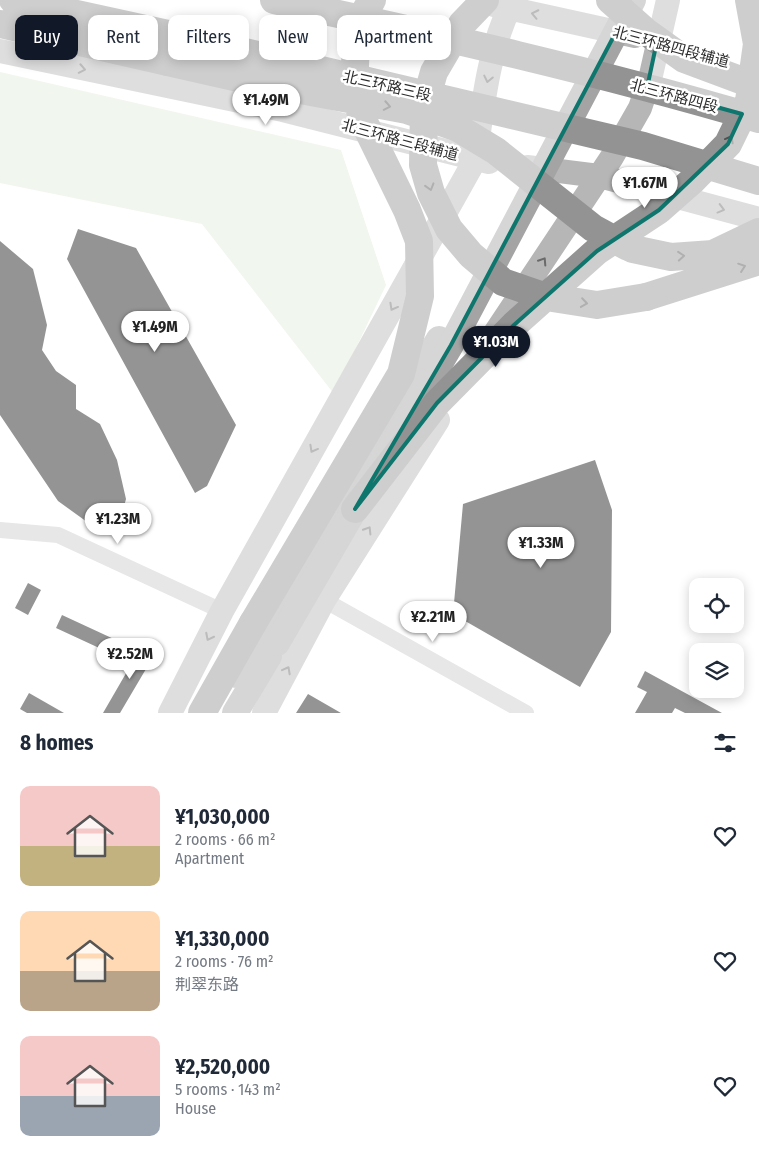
<!DOCTYPE html>
<html lang="en">
<head>
<meta charset="utf-8">
<style>
	body { margin:0; font-family:"Fira Sans Condensed","Noto Sans SC",sans-serif; background:#f2f2f3; color:#1f2937; height:100vh; display:flex; flex-direction:column; font-size:19px; white-space:nowrap }
	* { box-sizing:border-box; margin:0 }
	p { font-size:16px; color:#747a83 }
	.icon { flex:none; width:28px; height:28px; fill:none; stroke:currentColor; stroke-width:2; stroke-linecap:round; stroke-linejoin:round }
	.map { position:relative; height:713px; overflow:hidden }
	.drawer { display:flex; flex-direction:column; background:#fff; flex:1 }
	.drawer>* { flex:none }
	.guide { position:absolute; left:15px; top:15px; width:500px; height:45px; display:flex; gap:10px }
	.tools { position:absolute; left:689px; top:578px; display:grid; gap:10px }
	.tools a { display:grid; place-items:center; width:55px; height:55px; border-radius:10px; background:#fff; box-shadow:0 2px 12px #0003; font-size:25px }
	.price { position:absolute; translate:-50% -42px; padding:0 11px; border-radius:18px; background:#fff; color:#222; font-size:16px; line-height:32px; filter:drop-shadow(0 1px 2px #0008) }
	.price::after { content:''; position:absolute; left:50%; top:30px; width:15px; height:11px; margin-left:-8px; background:inherit; clip-path:polygon(0 0,100% 0,50% 100%) }
	.price.active { background:#111827; color:#fff }
	ul { padding:0; list-style:none }
	li { display:flex; align-items:center; gap:15px; height:125px; padding:0 20px }
	li span { display:grid; place-items:center; flex:none; width:140px; height:100px; border-radius:10px; color:#555 }
	li>.icon { margin-inline-start:auto }
	span .icon { width:60px; height:60px; fill:#fffc; stroke-width:1 }
	li b { font-size:21px }
	h2 { display:flex; justify-content:space-between; align-items:center; height:60px; padding:0 20px; font-size:21px }
	.chip { padding:0 18px; border-radius:10px; background:#fff; box-shadow:0 2px 12px #0003; font-size:18px; line-height:45px }
	.chip.active { background:#111827; color:#fff }
	.map>svg:first-child { display:block }
	.green { fill:#e1ead9 }
	.building { fill:#131313 }
	.lines { fill:none; stroke-linecap:round; stroke-linejoin:round }
	.street { stroke:#c9c9c9; stroke-width:16 }
	.secondary { stroke:#b6b6b6; stroke-width:24 }
	.primary { stroke:#a4a4a4; stroke-width:26 }
	.highway { stroke:#939393; stroke-width:28 }
	.primary-bridge { stroke:#a4a4a4; stroke-width:26 }
	.highway-bridge { stroke:#939393; stroke-width:28 }
	.oneway { stroke:#6a6a6a }
	.oneway2 { stroke:#505050 }
	.marked { fill:none; stroke:#0f766e; stroke-width:4; stroke-linejoin:round }
	.labels { text-anchor:middle; stroke-width:5; stroke-linejoin:round; paint-order:stroke }
	.street-label { font-size:15px; fill:#2c2c2c; stroke:#fff }
</style>
</head>
<body>
<div class="map">
<svg width="759" height="713" viewBox="0 0 759 713">
	<rect width="100%" height="100%" fill="#fff"/>
	<!-- green -->
	<path class="green" d="M0,72L341,150L386,285L334,394L202,224L0,183Z"/>
	<!-- building -->
	<path class="building" d="M78,229L136,248L236,425L207,486L195,493L67,259Z
		M0,241L33,269L47,325L42,350L56,371L76,385V409L100,424L117,460L126,499L119,525L94,527L58,501L0,415Z
		M595,460L612,510L611,632L580,687L453,614L463,504Z
		M28,583L41,590L28,615L15,608Z
		M62,615L116,640L110,653L56,628Z
		M143,644L156,652L120,713H103Z
		M645,671L722,713H685L675,708L672,713H635L647,692L637,687Z
		M29,693L64,713H27L20,709Z
		M308,694L341,713H296Z"/>
	<g class="lines">
		<!-- street -->
		<path class="street" d="M0,530L58,535L222,611
			M324,600L526,713"/>
		<!-- secondary -->
		<path class="secondary" d="M494,5L635,36
			M0,51L283,110L489,162
			M527,167L599,176L759,219
			M493,336L612,157L640,108L651,75L668,0
			M170,713L222,611L475,160C483,106 488,49 513,0
			M264,713L324,600L438,420"/>
		<!-- primary -->
		<path class="primary" d="M237,675L439,339
			M235,713L269,656"/>
		<!-- highway -->
		<path class="highway" d="M13,0L177,36
			M0,24L168,62
			M633,249L671,257L713,254L759,232
			M646,297L759,261
			M202,713L253,623"/>
		<!-- primary-bridge -->
		<path class="primary-bridge" d="M389,450L451,345L633,0
			M277,643L366,490"/>
		<!-- highway-bridge -->
		<path class="highway-bridge" d="M274,0C437,35 599,72 759,119
			M485,0L462,24L434,72L424,107L423,165L431,193L449,229L471,255L503,282L546,297L597,305L646,297
			M610,0L645,31L684,59L759,87
			M177,36L643,146L759,181
			M168,62L252,81L407,110L458,128L496,151L593,228L628,247
			M355,509L437,403L514,325L597,251L659,210L693,180L728,144L749,101L757,44L749,0
			M253,623L401,374L420,296L419,241L407,210L362,118L354,89L356,43L364,13L372,0"/>
	</g>
	<!-- one-way arrows -->
	<defs><path id="oneway-chevron" d="M-2-3.5L2.5 0L-2 3.5" fill="none" stroke-width="1.6" stroke-linecap="round" stroke-linejoin="round" transform="scale(1.25)"/></defs>
	<g class="oneway">
		<use href="#oneway-chevron" transform="translate(535 14) rotate(-168)"/>
		<use href="#oneway-chevron" transform="translate(82 69) rotate(11)"/>
		<use href="#oneway-chevron" transform="translate(488 79) rotate(102)"/>
		<use href="#oneway-chevron" transform="translate(721 209) rotate(15)"/>
		<use href="#oneway-chevron" transform="translate(543 261) rotate(-57)"/>
		<use href="#oneway-chevron" transform="translate(393 307) rotate(119)"/>
		<use href="#oneway-chevron" transform="translate(313 449) rotate(119)"/>
		<use href="#oneway-chevron" transform="translate(368 530) rotate(-58)"/>
		<use href="#oneway-chevron" transform="translate(209 637) rotate(117)"/>
		<use href="#oneway-chevron" transform="translate(287 670) rotate(-62)"/>
	</g>
	<g class="oneway2">
		<use href="#oneway-chevron" transform="translate(387 106) rotate(11)"/>
		<use href="#oneway-chevron" transform="translate(730 139) rotate(-61)"/>
		<use href="#oneway-chevron" transform="translate(430 187) rotate(73)"/>
		<use href="#oneway-chevron" transform="translate(681 256) rotate(-5)"/>
		<use href="#oneway-chevron" transform="translate(742 267) rotate(-19)"/>
		<use href="#oneway-chevron" transform="translate(584 303) rotate(8)"/>
	</g>
	<!-- marked area -->
	<path d="M0 0H759V713H0ZM616,32L657,41L647,88L742,114L728,144L659,210L597,251L514,325L437,403L355,509L451,345Z" fill="#fff" fill-opacity=".55" fill-rule="evenodd"/>
	<path class="marked" d="M616,32L657,41L647,88L742,114L728,144L659,210L597,251L514,325L437,403L355,509L451,345Z"/>
	<g class="labels">
		<!-- street labels -->
		<g class="street-label">
			<text transform="translate(671 47) rotate(15)" y="5">北三环路四段辅道</text>
			<text transform="translate(387 86) rotate(13)" y="5">北三环路三段</text>
			<text transform="translate(674 96) rotate(15)" y="5">北三环路四段</text>
			<text transform="translate(400 140) rotate(15)" y="5">北三环路三段辅道</text>
		</g>
	</g>
</svg>
<div class="tools">
<a><svg class="icon" aria-label="locate" viewBox="0 0 24 24"><circle cx="12" cy="12" r="6"/><path d="M12 2v4M12 18v4M2 12h4M18 12h4"/></svg></a>
<a><svg class="icon" aria-label="layers" viewBox="0 0 24 24"><path d="M12 4l9 5-9 5-9-5zM3 14l9 5 9-5"/></svg></a>
</div>
<b class="price" style="left:266px;top:126px">¥1.49M</b>
<b class="price" style="left:645px;top:209px">¥1.67M</b>
<b class="price" style="left:155px;top:353px">¥1.49M</b>
<b class="price active" style="left:496px;top:368px">¥1.03M</b>
<b class="price" style="left:118px;top:545px">¥1.23M</b>
<b class="price" style="left:541px;top:569px">¥1.33M</b>
<b class="price" style="left:433px;top:643px">¥2.21M</b>
<b class="price" style="left:130px;top:680px">¥2.52M</b>
<div class="guide">
<a class="chip active">Buy</a>
<a class="chip">Rent</a>
<a class="chip">Filters</a>
<a class="chip">New</a>
<a class="chip">Apartment</a>
</div>
</div>
<section class="drawer">
<h2>8 homes<svg class="icon" aria-label="filters" viewBox="0 0 24 24"><path d="M4 7h16M4 17h16"/><circle cx="9" cy="7" r="2"/><circle cx="15" cy="17" r="2"/></svg></h2>
<ul>
<li><span style="background:linear-gradient(#f6c9c9 60%,#c2b280 0)"><svg class="icon" aria-label="home" viewBox="0 0 24 24"><path d="M3 11l9-7 9 7M6 9v11h12V9"/></svg></span><div><b>¥1,030,000</b><p>2 rooms · 66 m²</p><p>Apartment</p></div><svg class="icon" aria-label="heart" viewBox="0 0 24 24"><path d="M12 20l-8-8c-3-5 5-10 8-4 3-6 11-1 8 4z"/></svg></li>
<li><span style="background:linear-gradient(#ffd9b3 60%,#b9a48a 0)"><svg class="icon" aria-label="home" viewBox="0 0 24 24"><path d="M3 11l9-7 9 7M6 9v11h12V9"/></svg></span><div><b>¥1,330,000</b><p>2 rooms · 76 m²</p><p>荆翠东路</p></div><svg class="icon" aria-label="heart" viewBox="0 0 24 24"><path d="M12 20l-8-8c-3-5 5-10 8-4 3-6 11-1 8 4z"/></svg></li>
<li><span style="background:linear-gradient(#f6c9c9 60%,#9aa5b1 0)"><svg class="icon" aria-label="home" viewBox="0 0 24 24"><path d="M3 11l9-7 9 7M6 9v11h12V9"/></svg></span><div><b>¥2,520,000</b><p>5 rooms · 143 m²</p><p>House</p></div><svg class="icon" aria-label="heart" viewBox="0 0 24 24"><path d="M12 20l-8-8c-3-5 5-10 8-4 3-6 11-1 8 4z"/></svg></li>
</ul>
</section>
</body>
</html>
